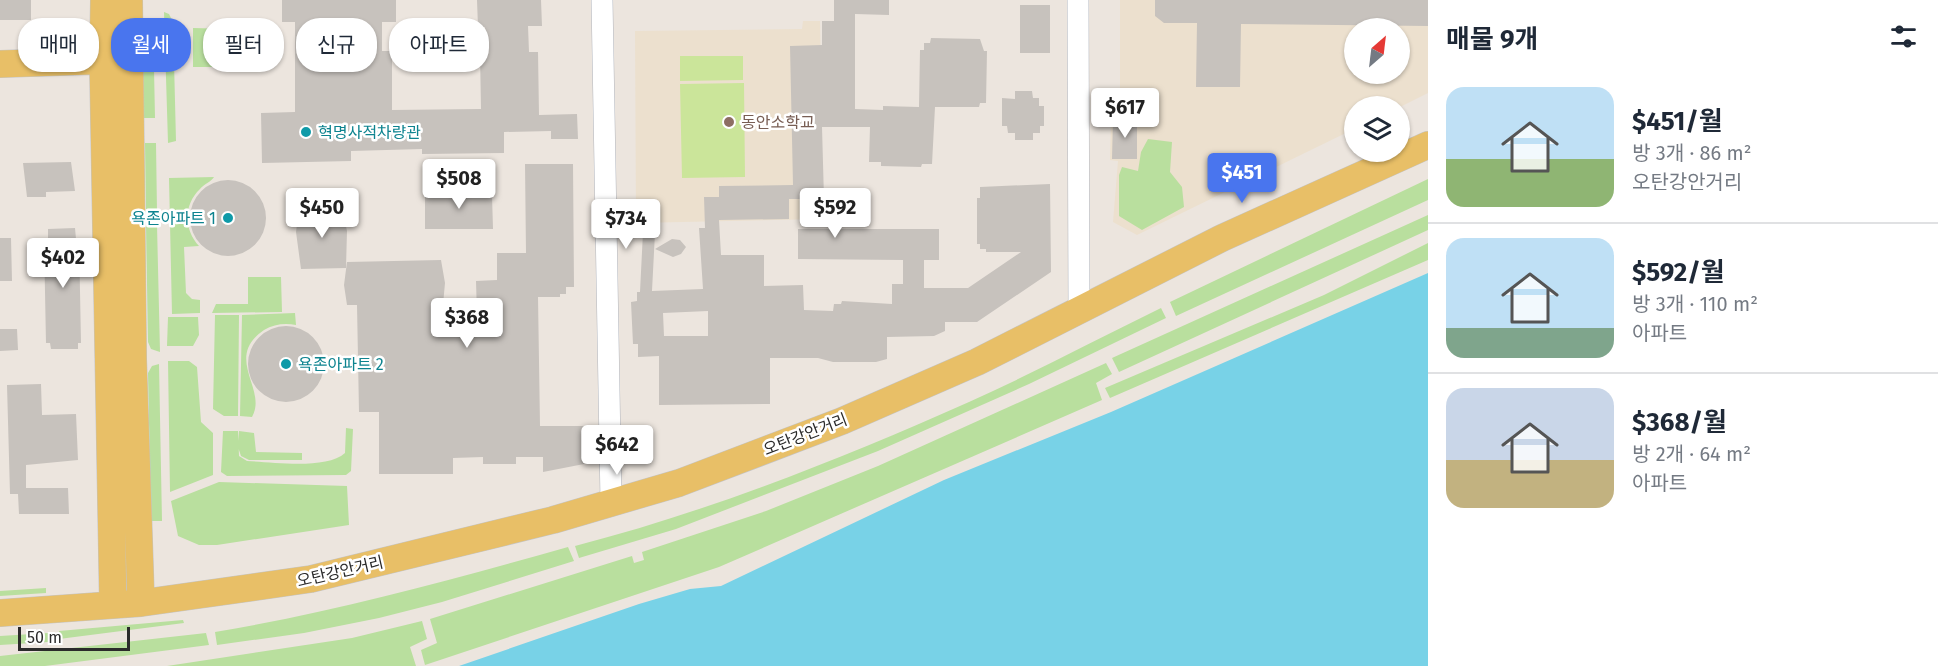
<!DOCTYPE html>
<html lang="ko">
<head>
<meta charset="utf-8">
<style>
	body { margin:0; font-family:"Fira Sans","Noto Sans KR",sans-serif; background:#f6f6f7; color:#1f2937; height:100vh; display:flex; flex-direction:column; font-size:22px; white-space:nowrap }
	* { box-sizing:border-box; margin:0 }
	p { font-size:20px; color:#747a83 }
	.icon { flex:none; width:33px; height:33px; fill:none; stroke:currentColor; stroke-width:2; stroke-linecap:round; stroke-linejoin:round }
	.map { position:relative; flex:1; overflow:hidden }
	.drawer { display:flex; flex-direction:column; background:#fff; width:510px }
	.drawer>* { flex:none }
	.guide { position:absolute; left:18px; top:18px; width:570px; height:54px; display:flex; gap:12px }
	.needle { width:39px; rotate:28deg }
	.fabs { position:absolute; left:1344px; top:18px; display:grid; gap:12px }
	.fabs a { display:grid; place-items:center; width:66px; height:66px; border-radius:50%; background:#fff; box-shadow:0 2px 4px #0004; font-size:30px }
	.scale { position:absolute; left:18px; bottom:15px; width:112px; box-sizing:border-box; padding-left:6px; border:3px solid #2b2b2b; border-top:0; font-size:16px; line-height:21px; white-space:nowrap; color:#2b2b2b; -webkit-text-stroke:4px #fff; paint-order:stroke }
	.price { position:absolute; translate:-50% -51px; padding:0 14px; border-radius:6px; background:#fff; color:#222; font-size:20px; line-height:39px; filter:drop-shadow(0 2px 3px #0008) }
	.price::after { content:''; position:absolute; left:50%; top:36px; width:18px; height:14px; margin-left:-9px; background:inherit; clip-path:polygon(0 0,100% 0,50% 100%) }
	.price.on { background:#4975ee; color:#fff }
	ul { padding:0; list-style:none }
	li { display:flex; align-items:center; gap:18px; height:150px; padding:0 18px }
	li+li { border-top:2px solid #e0e1e3 }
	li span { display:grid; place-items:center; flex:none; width:168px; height:120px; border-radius:18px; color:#555 }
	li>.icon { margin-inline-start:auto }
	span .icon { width:72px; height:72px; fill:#fffc; stroke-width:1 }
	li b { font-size:26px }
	h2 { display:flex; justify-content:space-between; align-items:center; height:72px; padding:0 18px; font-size:26px }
	.tag { padding:0 21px; border-radius:24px; background:#fff; box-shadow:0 2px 4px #0004; font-size:21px; line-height:54px }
	.tag.on { background:#4975ee; color:#fff }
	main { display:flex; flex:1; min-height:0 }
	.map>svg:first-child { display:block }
	.education { fill:#ece0ce; fill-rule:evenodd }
	.green { fill:#b9df9e }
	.pitch { fill:#cbe59a }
	.water { fill:#78d2e7 }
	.building { fill:#c7c2bd; fill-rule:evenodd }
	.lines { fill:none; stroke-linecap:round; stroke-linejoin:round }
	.minor-casing { stroke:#b1b5bd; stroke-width:22 }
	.major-casing { stroke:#c4c4c4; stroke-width:28 }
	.minor { stroke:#fff; stroke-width:21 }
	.major { stroke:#e8bf67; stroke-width:27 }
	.education-dot { fill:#8d6e63; stroke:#fff; stroke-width:2 }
	.culture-dot { fill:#0f9aa8; stroke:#fff; stroke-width:2 }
	.labels { text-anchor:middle; stroke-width:5; stroke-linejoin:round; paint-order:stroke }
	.education-label { font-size:16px; fill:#785e54; stroke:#fff; text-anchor:start }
	.culture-label { font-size:16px; fill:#0d838f; stroke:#fff; text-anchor:start }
	.street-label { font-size:16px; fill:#2b2b2b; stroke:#fff }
</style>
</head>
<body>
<main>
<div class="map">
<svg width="1428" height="666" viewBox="0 0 1428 666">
	<rect width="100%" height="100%" fill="#ece5de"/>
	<!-- education -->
	<path class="education" d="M1120,0H1428V93L1400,107L1354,106V129L1137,235L1113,222L1118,161L1110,160L1111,117H1120ZM1354,28H1400V74H1354Z
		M803,21H820L823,219L636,223L635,31L802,29Z"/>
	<!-- green -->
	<path class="green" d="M164,12L169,14L173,22L176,141L168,143Z
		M153,19L155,118H144L142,31L143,25Z
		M193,28L233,29V67H193Z
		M1148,139L1172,142L1170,172L1182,187L1184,207L1142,230L1119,216V175L1122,167L1138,171L1141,152Z
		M145,143H156L157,212H146Z
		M214,177C211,182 204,184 200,189C183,205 184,230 199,246L184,247L186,293L192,299L200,300V313L172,314L169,178Z
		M1428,179V200L1176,316L1170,302Z
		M1428,215V230L1119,372L1112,358Z
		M146,225H157L160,352L151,349L148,342Z
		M1428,243V260L1110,398L1105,388L1324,295Z
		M248,277H281L282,312L212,313L216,304H248Z
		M1161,308L1166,318L1029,384L878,451L676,529L579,558L575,546C710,511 841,459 969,402C1034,373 1097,339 1161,308Z
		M295,313L296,325C285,323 274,324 264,330C223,358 268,389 252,417L240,416L242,315Z
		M215,315H239L238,416H224L213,409Z
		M168,317H198L199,335L193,346H167Z
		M168,361H189L197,367L201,422L213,433V475L170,492Z
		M1106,363L1112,374L1096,383L1102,400L719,567L425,665L421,650L437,643L430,619L632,556L634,563L644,560L642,552L766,511L878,466Z
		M159,364L162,521H151L148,373L152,366Z
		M346,428L353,429L351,471L346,475L227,476L221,472L223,431H238L239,456L247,461C273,462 326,470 345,453Z
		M239,431L254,433L256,452L302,453V460H249L241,456L238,447Z
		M219,482L347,486L349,525L217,545H199L178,536L171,501Z
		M568,547L574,561L442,602L379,618L304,633L217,645L215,632C335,612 451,580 568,547Z
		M46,588V593L0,596V591Z
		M183,620L184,623L59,639V631Z
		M422,621L427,639L410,647L416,666H167L352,638Z
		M48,633V642L0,645V636Z
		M206,633L209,645L45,666H0V656Z"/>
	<!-- pitch -->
	<path class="pitch" d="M680,56H743V80L680,81Z
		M744,83L745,177L682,178L680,84Z"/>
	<!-- water -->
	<path class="water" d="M1428,273V666H459L639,604L690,589L721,586L944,480L1111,412Z"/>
	<!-- building -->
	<path class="building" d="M0,0H31V20H0Z
		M282,0H396V22H382V51H392V110L481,109L480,53H486L485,27H478L477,0H541L542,26H528L529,52H538L539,115L577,114L578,139H551V131L504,132V153L422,154V149L351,151V161L262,163L261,113L295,112V22H282Z
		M834,0H889V15L855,14V109L883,110V106L919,107L920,50H924V43H930L931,38L980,39L984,51H987L986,103H980L979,107H935L932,164H922L921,167L881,166V162H869L870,127H822L824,199H789V219L719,220L721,255H764V286L803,285L804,310L833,311L834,304H841L842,301L892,304V284H903V260L798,259V229H939V260H924V288H968L1021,252H986V249H980V244H977V198H980V187L1050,184L1051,272L977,322H945V331L934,336L887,337V359L876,362H833L818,358H770V404L659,405V356L638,357V344H633L631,302L637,301V292H640L643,232L655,233L652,291L703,289L699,228H705L704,197H719V186L793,185L790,46L822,45V21H834ZM708,311V336H664L663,313Z
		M1155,0H1428V26L1241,24L1240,87H1196L1197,23H1164L1155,16Z
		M1020,5H1050V53H1020Z
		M1015,91H1032L1033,98H1039V106H1044V126H1040V133H1033V140H1015V133H1008L1007,126H1002V98L1015,99Z
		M1113,119H1137V159H1112Z
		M71,162L75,191L46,192V197H27L23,163Z
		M525,164H573L574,287H566V294H560V297H538L540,426H584V464L543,472V457H516V464H483V457L453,458V474H379V412H359L357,305H347L344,285L347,262L441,260L445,283L442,315H477L476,281L497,280V253H526Z
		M190 218a38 38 0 1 1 76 0a38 38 0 1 1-76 0Z
		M485,190V195H492L493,229H425V195H433V191Z
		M342,208L347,231L346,268L301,269L296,232L299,209Z
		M147,212H157V225H147Z
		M75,228L76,239H79L81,343H78V349H51L50,343H46L44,240H48V229Z
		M0,238H11L12,281H0Z
		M672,239L680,240L686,247L681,254L673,257L655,249Z
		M248 364a38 38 0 1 1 76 0a38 38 0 1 1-76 0Z
		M0,329H17L18,350L0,351Z
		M41,384L42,415L76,414L78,460L26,465V488H68L69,514H19L18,494H10L7,385Z"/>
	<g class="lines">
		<defs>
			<path id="minor" d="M602,0L611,501
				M1078,0L1079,310"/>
			<path id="major" d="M104,0L103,61L113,605
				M129,0L133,359L141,603
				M0,64L119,60
				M0,613L141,603L311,579L553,520L679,483L842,421L977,362L1222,238L1428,145"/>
		</defs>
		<!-- minor casing -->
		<use href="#minor" class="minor-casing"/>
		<!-- major casing -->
		<use href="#major" class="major-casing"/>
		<!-- minor -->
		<use href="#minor" class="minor"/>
		<!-- major -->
		<use href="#major" class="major"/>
	</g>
	<!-- markers -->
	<circle class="education-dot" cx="729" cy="122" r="6"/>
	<g class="culture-dot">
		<circle cx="306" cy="132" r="6"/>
		<circle cx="228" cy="218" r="6"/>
		<circle cx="286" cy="364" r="6"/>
	</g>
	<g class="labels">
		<!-- education labels -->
		<g class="education-label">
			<text x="741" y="128">동안소학교</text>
		</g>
		<!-- culture labels -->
		<g class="culture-label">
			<text x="318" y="138">혁명사적차량관</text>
			<text x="216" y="224" text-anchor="end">욕존아파트 1</text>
			<text x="298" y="370">욕존아파트 2</text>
		</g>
		<!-- street labels -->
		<g class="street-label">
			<text transform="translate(805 434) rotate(-21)" y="6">오탄강안거리</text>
			<text transform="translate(340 571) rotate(-13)" y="6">오탄강안거리</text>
		</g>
	</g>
</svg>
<div class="fabs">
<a><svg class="needle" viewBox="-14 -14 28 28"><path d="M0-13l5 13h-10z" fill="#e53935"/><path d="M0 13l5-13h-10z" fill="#747a83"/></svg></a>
<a><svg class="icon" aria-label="layers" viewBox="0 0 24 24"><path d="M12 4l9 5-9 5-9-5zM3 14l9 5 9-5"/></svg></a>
</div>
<div class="scale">50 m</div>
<b class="price" style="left:1125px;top:139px">$617</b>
<b class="price on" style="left:1242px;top:204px">$451</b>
<b class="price" style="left:459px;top:210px">$508</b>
<b class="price" style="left:322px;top:239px">$450</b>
<b class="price" style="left:835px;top:239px">$592</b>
<b class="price" style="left:626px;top:250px">$734</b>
<b class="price" style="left:63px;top:289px">$402</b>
<b class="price" style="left:467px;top:349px">$368</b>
<b class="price" style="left:617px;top:476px">$642</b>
<div class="guide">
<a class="tag">매매</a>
<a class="tag on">월세</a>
<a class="tag">필터</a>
<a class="tag">신규</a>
<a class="tag">아파트</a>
</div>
</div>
<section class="drawer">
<h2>매물 9개<svg class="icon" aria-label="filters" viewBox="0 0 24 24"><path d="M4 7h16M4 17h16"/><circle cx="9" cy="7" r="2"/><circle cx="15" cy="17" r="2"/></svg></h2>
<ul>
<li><span style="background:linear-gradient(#bfe0f5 60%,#8fb573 0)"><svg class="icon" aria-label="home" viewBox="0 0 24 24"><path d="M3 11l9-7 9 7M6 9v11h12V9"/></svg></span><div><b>$451/월</b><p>방 3개 · 86 m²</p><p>오탄강안거리</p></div></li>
<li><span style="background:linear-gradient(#bfe0f5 75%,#7fa58c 0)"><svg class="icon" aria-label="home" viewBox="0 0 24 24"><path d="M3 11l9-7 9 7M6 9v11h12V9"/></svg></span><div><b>$592/월</b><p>방 3개 · 110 m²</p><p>아파트</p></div></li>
<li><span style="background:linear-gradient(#c9d6e8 60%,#c2b280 0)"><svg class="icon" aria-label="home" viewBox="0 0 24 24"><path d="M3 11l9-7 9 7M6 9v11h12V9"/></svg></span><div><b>$368/월</b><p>방 2개 · 64 m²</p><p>아파트</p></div></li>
</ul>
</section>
</main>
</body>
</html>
